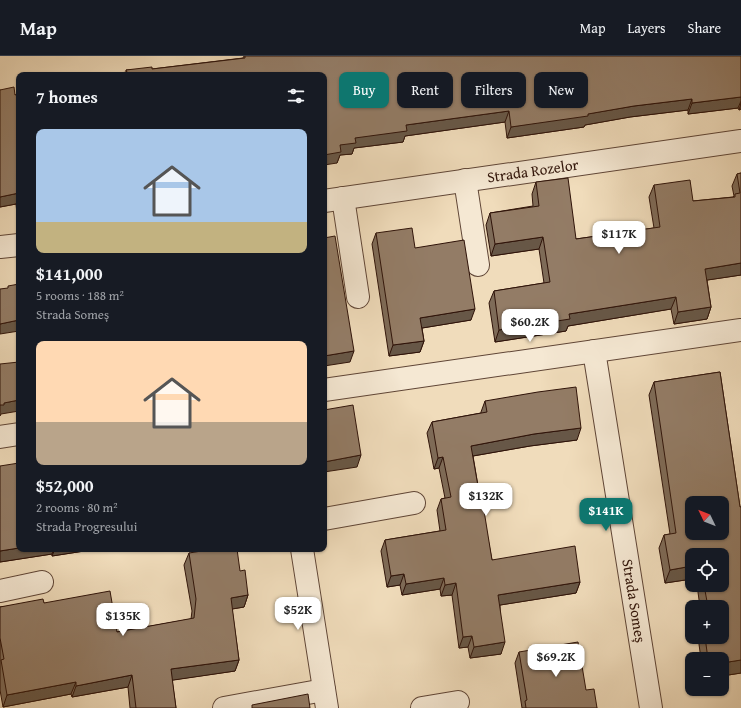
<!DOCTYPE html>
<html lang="en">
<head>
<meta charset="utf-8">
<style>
	body { margin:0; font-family:"Gentium Book Plus",serif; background:#20242c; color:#f1f3f6; height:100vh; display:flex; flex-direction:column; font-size:15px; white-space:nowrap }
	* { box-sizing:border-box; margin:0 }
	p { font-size:13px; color:#9ea1a6 }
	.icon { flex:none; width:22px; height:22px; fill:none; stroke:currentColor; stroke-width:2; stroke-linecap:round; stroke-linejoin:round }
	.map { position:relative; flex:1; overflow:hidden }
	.side { position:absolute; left:16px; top:16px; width:311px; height:480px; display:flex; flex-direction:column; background:#171b24; border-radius:8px; box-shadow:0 1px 3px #0004 }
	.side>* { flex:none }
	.hud { position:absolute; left:339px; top:16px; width:342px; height:36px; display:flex; gap:8px }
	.needle { width:26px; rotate:313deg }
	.fabs { position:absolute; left:685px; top:440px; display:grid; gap:8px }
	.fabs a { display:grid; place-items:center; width:44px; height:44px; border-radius:8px; background:#171b24; box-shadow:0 1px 3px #0004; font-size:20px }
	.price { position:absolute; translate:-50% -34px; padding:0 9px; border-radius:8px; background:#fff; color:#222; font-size:13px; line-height:26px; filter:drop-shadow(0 1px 2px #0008) }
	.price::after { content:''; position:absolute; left:50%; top:24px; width:12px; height:9px; margin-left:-6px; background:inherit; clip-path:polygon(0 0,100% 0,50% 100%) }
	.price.current { background:#0f766e; color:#fff }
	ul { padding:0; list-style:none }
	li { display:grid; align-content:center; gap:8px; height:212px; padding:0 20px }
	li span { display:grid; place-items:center; height:124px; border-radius:8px; color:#555 }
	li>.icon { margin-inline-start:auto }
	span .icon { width:72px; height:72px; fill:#fffc; stroke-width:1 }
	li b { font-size:17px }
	h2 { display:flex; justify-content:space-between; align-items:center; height:48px; padding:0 20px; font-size:17px }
	.tag { padding:0 14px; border-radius:8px; background:#171b24; box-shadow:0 1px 3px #0004; font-size:14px; line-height:36px }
	.tag.current { background:#0f766e; color:#fff }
	header { display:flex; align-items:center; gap:24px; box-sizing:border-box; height:56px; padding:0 20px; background:#171b24; border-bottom:1px solid #363941 }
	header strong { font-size:19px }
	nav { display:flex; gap:22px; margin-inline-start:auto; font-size:14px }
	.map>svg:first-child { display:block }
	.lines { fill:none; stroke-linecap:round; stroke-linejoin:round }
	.minor-casing { stroke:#5f4536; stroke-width:24 }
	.minor { stroke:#f5e8d3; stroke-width:22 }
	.wall { fill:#7e6b58; stroke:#2f1309; fill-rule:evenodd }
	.shaded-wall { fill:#675747; stroke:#2f1309 }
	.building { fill:#937c66; stroke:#2f1309; fill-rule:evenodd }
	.labels { text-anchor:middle; stroke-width:4; stroke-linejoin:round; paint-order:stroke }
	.street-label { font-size:15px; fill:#2f1309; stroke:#f5e8d3 }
</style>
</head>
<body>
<header>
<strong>Map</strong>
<nav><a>Map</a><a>Layers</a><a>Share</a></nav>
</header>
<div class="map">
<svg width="741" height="652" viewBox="0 0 741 652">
	<rect width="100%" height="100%" fill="#f0dcbb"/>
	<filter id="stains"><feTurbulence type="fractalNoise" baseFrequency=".005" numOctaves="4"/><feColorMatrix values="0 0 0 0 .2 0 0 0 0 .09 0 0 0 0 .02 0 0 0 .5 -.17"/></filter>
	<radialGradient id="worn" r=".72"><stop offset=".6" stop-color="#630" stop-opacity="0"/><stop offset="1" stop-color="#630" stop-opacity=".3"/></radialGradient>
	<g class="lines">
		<defs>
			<g id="minor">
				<path d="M465,124L478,209"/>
				<path d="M343,142L358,241"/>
				<path id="s1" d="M324,145L741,85"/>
				<path d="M0,191L19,189"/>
				<path id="s2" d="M594,295L651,652"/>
				<path d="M324,334L741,274"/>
				<path d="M0,381L19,378"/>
				<path d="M324,463L414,447"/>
				<path d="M302,493L327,652"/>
				<path d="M0,535L42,526"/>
				<path d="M224,652L324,634"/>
				<path d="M422,652L458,646"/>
			</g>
		</defs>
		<!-- minor casing -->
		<use href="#minor" class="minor-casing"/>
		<!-- minor -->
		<use href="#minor" class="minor"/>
	</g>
	<!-- wall -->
	<path class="wall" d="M244,0H741V53L739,54L738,52L688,58V54L630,61L585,69L584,71L507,82L505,66L405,80L403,86L354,92L352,98L340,99L337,107L126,16V14L152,13L243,2Z
		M0,34L15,39L19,38V158H17L16,148L0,151Z
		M741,117V219L707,224L711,251L707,263L674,268L671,253L568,270L566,275L495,286L489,247L494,235L544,227L539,193L491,200L486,169L490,157L533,150L532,138L536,126L576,183L654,172L649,141L654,129L693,145L733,141L734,140L732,130L737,118Z
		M376,177L415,192L471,264L422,272L424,285L420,296L389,300L372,188Z
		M720,316L740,451H741V617L722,620V603H701L698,581H722V551H700L697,529H722V499H692V523L665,527L659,492L664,479L670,478L649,339L654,326ZM692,447H722V477H692Z
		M485,345L577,384L530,390L473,400L479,436L492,504L580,526L576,537L500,549L501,598L470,602L468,591L459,592L452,539L441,540L440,533L402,539L400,529L387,531L381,495L385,484L440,475L437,454L441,443L445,442L439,412L434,413L427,377L432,366L481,357V356Z
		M0,410L19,493H97L52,500V498L0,506Z
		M189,497L240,515L248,539L244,551L232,553L239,604L235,615L172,624L176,652H130L128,631L72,641L71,638L3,651L0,634V551L44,547L117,576L191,563L192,555L184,509Z
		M519,596L586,634L597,652H522L515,607Z"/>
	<!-- shaded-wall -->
	<path class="shaded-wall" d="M741,41V45L738,52L688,58L692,47Z
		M692,43L688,54L630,61L585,69L584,71L507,82L511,71L634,50Z
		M741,47V53L739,54Z
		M509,55L505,66L405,80L403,86L354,92L352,98L340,99L337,107L324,109V99L340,89L355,82L406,69Z
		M19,137V139L16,148L0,151V141Z
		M543,181L539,193L491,200L495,188Z
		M741,207V219L701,225L705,213Z
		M676,241L671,253L568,270L566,275L495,286L499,274L569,258Z
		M711,251L707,263L674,268L678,256Z
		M475,253L471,264L416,273L420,262Z
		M19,264V275L0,278V268Z
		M424,285L420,296L389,300L393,289Z
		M354,295L350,306L324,310V300Z
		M19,344V355L1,358L0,360V349L4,347Z
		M581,372L577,384L530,390L467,401L471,390L534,378Z
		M361,399L357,411L324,416V406Z
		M443,401L439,412L434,413L438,402Z
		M19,492V493H54L52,498L0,506V495Z
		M55,493H97L52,500Z
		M692,510V523L665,527L670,514Z
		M404,518L400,529L387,531L391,520Z
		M444,522L440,533L402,539L406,528Z
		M580,526L576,537L494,550L498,539Z
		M456,527L452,539L441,540L445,529Z
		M248,539L244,551L226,554L231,542Z
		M472,580L468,591L459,592L463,581Z
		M505,586L501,598L470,602L474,591Z
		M239,604L235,615L167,625L171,613Z
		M741,604V617L722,620V607Z
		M132,619L128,631L72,641L76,630Z
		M76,626L71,638L3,651L7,639Z"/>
	<!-- building -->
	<path class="building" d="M245,0H741V41L692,47V43L634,50L588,58V60L511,71L509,55L406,69L407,75L355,82L356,87L340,89L341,96L324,99V19H105L127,16L126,14L152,11V13L245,2Z
		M14,31L15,39L19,38V137L0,141V34Z
		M741,117V207L705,213L711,251L678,256L676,241L569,258L570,263L499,274L494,235L550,226L543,181L495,188L490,157L539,150L536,126L568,122L576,183L660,171L654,129L690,124L693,145L735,141V138L740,137L737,118Z
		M412,172L415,192L464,184L475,253L420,262L424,285L393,289L376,177Z
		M335,180L354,295L324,300V182Z
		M19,228V264L0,268V233L8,232V230Z
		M19,306V344L4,347V349H0V308Z
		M720,316L740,451H741V604L722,607V603H708L705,581H722V551H708L704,529H722V499H692V510L670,514L664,479L676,477L654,326ZM692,447H722V477H692Z
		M576,331L581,372L534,378L471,390L479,436H481L492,504L575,490L580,526L498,539L505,586L474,591L472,580L463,581L456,527L445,529L444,522L406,528L404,518L391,520L385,484L446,474L441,443L451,441L443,401L438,402L432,366L487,356L485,345L538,336Z
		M353,349L361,399L324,406V354Z
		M19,407V492L0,495V410Z
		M214,493H237L240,515L245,514L248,539L231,542L239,604L171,613L176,652H136L132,619L76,630V626L7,639L1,604L4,603L0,582V551L43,543L44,547L110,535L117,576L194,562L196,543L189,497Z
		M578,586L586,634L594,633L597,652H526L525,645L527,644L519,596Z
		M308,638L310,652H252V649Z"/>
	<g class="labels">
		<!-- street labels -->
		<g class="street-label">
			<text dy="5" stroke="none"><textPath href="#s1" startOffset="211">Strada Rozelor</textPath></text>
			<text dy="5" stroke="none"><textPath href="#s2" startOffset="253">Strada Someș</textPath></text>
		</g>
	</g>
	<rect width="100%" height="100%" filter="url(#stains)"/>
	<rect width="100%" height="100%" fill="url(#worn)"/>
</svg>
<div class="fabs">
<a><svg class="needle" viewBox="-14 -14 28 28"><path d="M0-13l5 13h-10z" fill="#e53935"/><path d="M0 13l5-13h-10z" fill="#9ea1a6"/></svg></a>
<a><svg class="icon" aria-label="locate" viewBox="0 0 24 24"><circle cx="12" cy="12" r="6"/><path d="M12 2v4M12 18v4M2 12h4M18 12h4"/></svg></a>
<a>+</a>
<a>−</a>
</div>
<b class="price" style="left:619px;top:199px">$117K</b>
<b class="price" style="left:530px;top:287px">$60.2K</b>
<b class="price" style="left:486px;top:461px">$132K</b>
<b class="price current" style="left:606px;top:476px">$141K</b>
<b class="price" style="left:298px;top:575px">$52K</b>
<b class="price" style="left:123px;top:581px">$135K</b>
<b class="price" style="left:556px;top:622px">$69.2K</b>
<div class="hud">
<a class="tag current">Buy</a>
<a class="tag">Rent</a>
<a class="tag">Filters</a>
<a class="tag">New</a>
</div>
<section class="side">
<h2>7 homes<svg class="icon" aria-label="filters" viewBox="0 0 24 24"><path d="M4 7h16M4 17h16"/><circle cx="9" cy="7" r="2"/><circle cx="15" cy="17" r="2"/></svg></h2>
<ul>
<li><span style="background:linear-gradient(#a9c7e8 75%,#c2b280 0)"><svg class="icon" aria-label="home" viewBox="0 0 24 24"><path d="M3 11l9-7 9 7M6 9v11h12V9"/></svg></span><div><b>$141,000</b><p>5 rooms · 188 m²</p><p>Strada Someș</p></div></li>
<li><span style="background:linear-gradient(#ffd9b3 65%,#b9a48a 0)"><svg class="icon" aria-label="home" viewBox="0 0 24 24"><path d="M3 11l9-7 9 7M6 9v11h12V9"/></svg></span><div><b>$52,000</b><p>2 rooms · 80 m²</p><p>Strada Progresului</p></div></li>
</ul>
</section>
</div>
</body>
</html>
